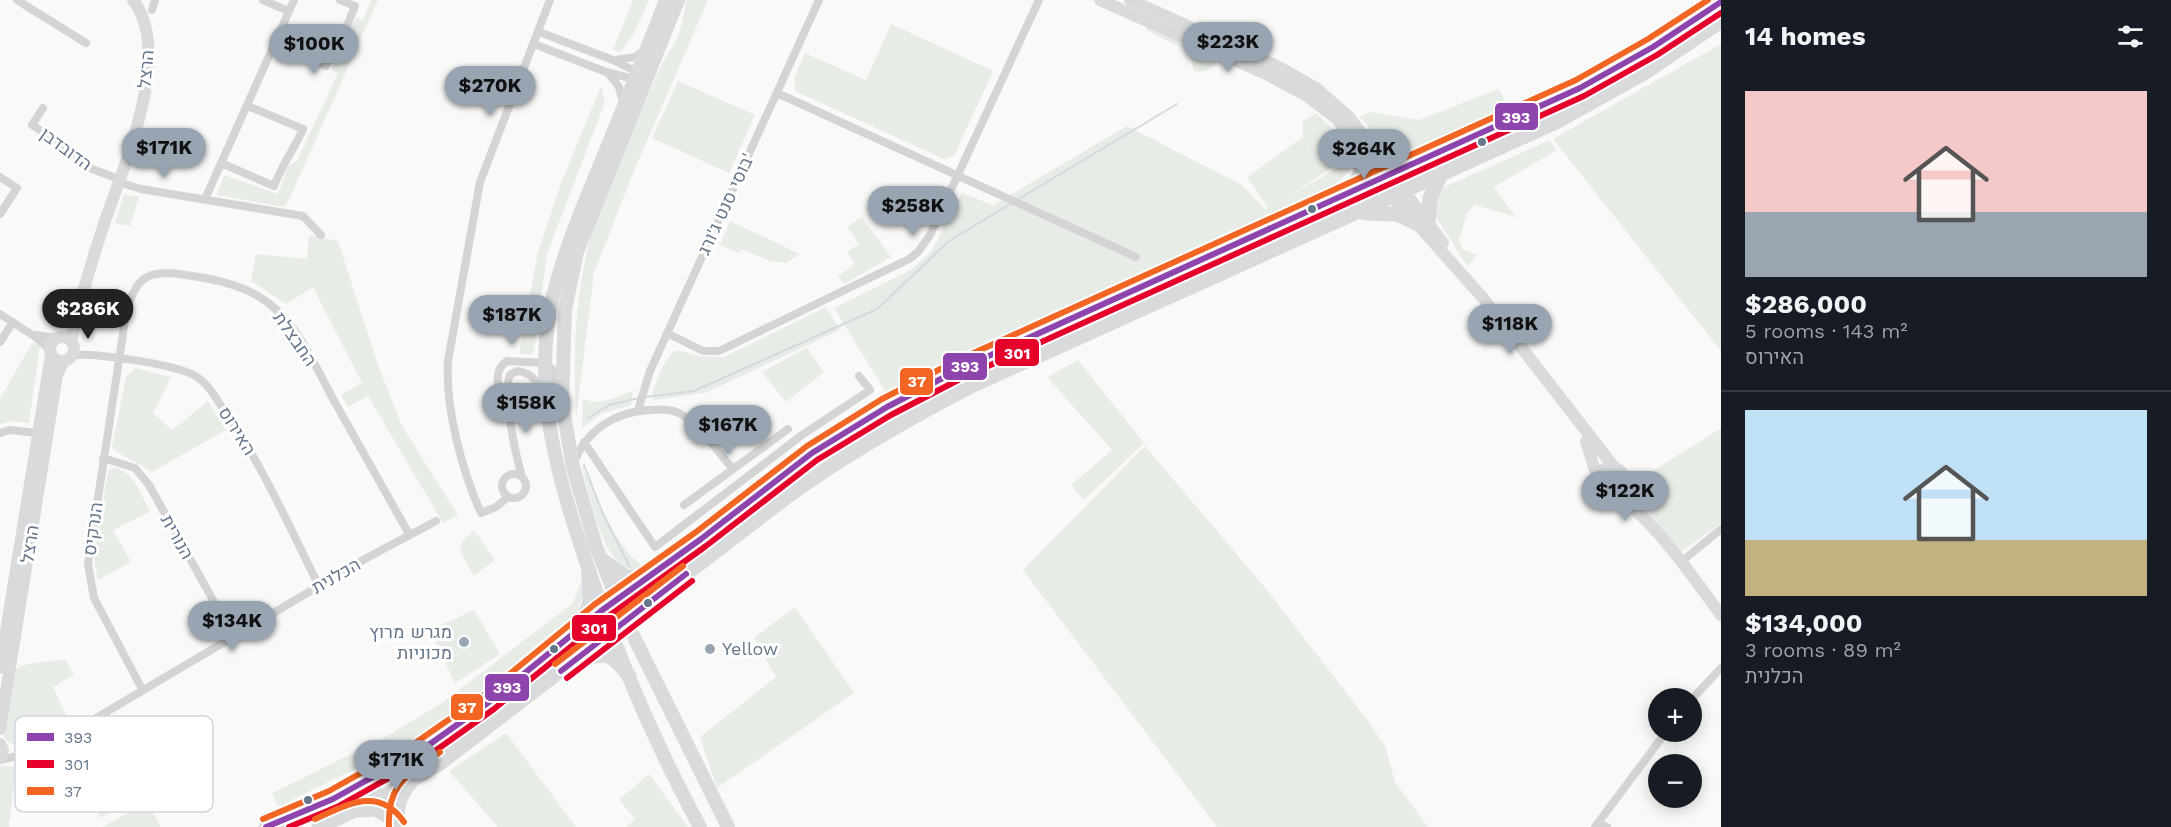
<!DOCTYPE html>
<html lang="en">
<head>
<meta charset="utf-8">
<style>
	body { margin:0; font-family:"Work Sans",Heebo,sans-serif; background:#20242c; color:#f1f3f6; height:100vh; display:flex; flex-direction:column; font-size:22px; white-space:nowrap }
	* { box-sizing:border-box; margin:0 }
	p { font-size:20px; color:#9ea1a6 }
	.icon { flex:none; width:33px; height:33px; fill:none; stroke:currentColor; stroke-width:2; stroke-linecap:round; stroke-linejoin:round }
	.map { position:relative; flex:1; overflow:hidden }
	.drawer { display:flex; flex-direction:column; background:#171b24; width:450px }
	.drawer>* { flex:none }
	.tools { position:absolute; left:1648px; top:688px; display:grid; gap:12px }
	.tools a { display:grid; place-items:center; width:54px; height:54px; border-radius:50%; background:#171b24; box-shadow:0 3px 15px #0003; font-size:30px }
	.price { position:absolute; translate:-50% -51px; padding:0 14px; border-radius:21px; background:#99a4b2; color:#111; font-size:20px; line-height:39px; filter:drop-shadow(0 2px 3px #0008) }
	.price::after { content:''; position:absolute; left:50%; top:36px; width:18px; height:14px; margin-left:-9px; background:inherit; clip-path:polygon(0 0,100% 0,50% 100%) }
	.price.current { background:#222; color:#fff }
	ul { padding:0; list-style:none }
	li { display:grid; align-content:center; gap:12px; height:318px; padding:0 24px }
	li+li { border-top:2px solid #363941 }
	li span { display:grid; place-items:center; height:186px; border-radius:0px; color:#555 }
	li>.icon { margin-inline-start:auto }
	span .icon { width:108px; height:108px; fill:#fffc; stroke-width:1 }
	li b { font-size:26px }
	h2 { display:flex; justify-content:space-between; align-items:center; height:72px; padding:0 24px; font-size:26px }
	main { display:flex; flex:1; min-height:0 }
	.map>svg:first-child { display:block }
	.green { fill:#e8ece6 }
	.lines { fill:none; stroke-linecap:round; stroke-linejoin:round }
	.stream { stroke:#d3dade; stroke-width:2 }
	.street { stroke:#d4d4d5; stroke-width:8 }
	.secondary { stroke:#d8dadc; stroke-width:12 }
	.primary { stroke:#d8dadc; stroke-width:14 }
	.highway { stroke:#d8dadc; stroke-width:15 }
	.bus-1-casing { stroke:#fff; stroke-width:10 }
	.bus-2-casing { stroke:#fff; stroke-width:10 }
	.bus-3-casing { stroke:#fff; stroke-width:10 }
	.bus-1 { stroke:#8e44ad; stroke-width:6 }
	.bus-2 { stroke:#e4002b; stroke-width:6 }
	.bus-3 { stroke:#f26522; stroke-width:6 }
	.bus-dot { fill:#66778c; stroke:#fff; stroke-width:2 }
	.poi-dot { fill:#99a4b2; stroke:#fff; stroke-width:2 }
	.labels { text-anchor:middle; stroke-width:6; stroke-linejoin:round; paint-order:stroke }
	.street-label { font-size:18px; fill:#66778c; stroke:#fff }
	.poi-label { font-size:18px; fill:#66778c; stroke:#fff; text-anchor:end }
	.key { fill:#fff; stroke:#d1d6dc; stroke-width:1.5 }
	.key-label { font-size:16px; fill:#66778c }
	.line-badge { stroke:#fff; stroke-width:2 }
	.badge-label { font-size:16px; text-anchor:middle; font-weight:bold; fill:#fff }
</style>
</head>
<body>
<main>
<div class="map">
<svg width="1721" height="827" viewBox="0 0 1721 827">
	<rect width="100%" height="100%" fill="#f9f9f8"/>
	<!-- green -->
	<path class="green" d="M371,0H378L288,202L284,207L217,195L224,175L278,194L288,166L297,161L338,73L331,70C338,51 348,36 356,17L363,20Z
		M633,0H649L635,31L621,52L613,50Z
		M686,0H708L633,173L594,273L576,418C572,342 576,265 605,193C622,153 640,112 658,72C665,56 676,44 681,27C684,18 684,9 686,0Z
		M891,24L993,71L954,156L944,159L795,91L794,78L805,53L866,80Z
		M1142,24L1219,58C1213,69 1206,74 1194,71L1189,51L1151,33Z
		M1721,44V351L1553,139Z
		M678,81L755,115L729,173L652,138Z
		M601,86L605,102L547,254L534,350L531,355L519,354L538,252L562,181Z
		M1498,89L1509,106L1422,147C1393,152 1378,136 1359,117L1370,112L1419,120Z
		M1316,113L1336,132L1346,158L1286,198L1351,160L1349,172L1333,186L928,372L887,394L834,308L912,269L931,252L962,193L993,205L1127,126L1242,185L1266,210L1268,208L1247,177L1303,137L1302,122Z
		M1550,140L1557,150L1494,187L1516,217L1475,205L1467,213L1459,240L1463,249L1477,255L1467,266L1436,217L1433,207L1442,188Z
		M124,194L139,197L130,226L115,223Z
		M862,217L891,257L844,284L838,276L855,264L847,252L859,244L847,227Z
		M730,221L800,254L786,263L770,261L741,249L739,253L720,245Z
		M309,235L338,241L378,365L402,426L458,515L443,523L368,396L348,407L341,395L362,383L313,287L286,304L251,281L256,254L307,259Z
		M826,307L840,330L705,393L654,400L652,397C656,381 663,360 676,350L700,356L724,357Z
		M32,343L40,345L29,423L12,421L0,424V399Z
		M807,348L824,372L786,402L762,372Z
		M1078,360L1144,443L1084,500L1071,485L1112,450L1047,377Z
		M135,368L171,377L153,413L172,430L208,401L226,430L152,472C141,464 119,456 112,447L126,377Z
		M633,391L631,405L601,414L582,428L583,398C599,408 617,396 633,391Z
		M1721,428V523L1681,552L1639,501L1635,488L1640,479Z
		M1145,446L1267,590L1365,717L1385,746L1395,782L1428,827H1217L1023,570Z
		M581,464C596,493 615,548 642,565L630,572L625,571C598,546 591,498 581,464Z
		M116,468C135,474 142,495 150,512L113,530L131,562L98,580L94,558L107,477L110,469Z
		M474,530L495,560L474,576L460,552L462,542Z
		M582,579L584,592L575,619L488,690L405,744L278,807L272,793L382,739L442,703L573,603Z
		M795,607L854,693L717,788L700,737L776,677L754,638Z
		M474,610L500,654L455,683L430,630Z
		M66,660L74,675L53,687L68,720C52,730 15,761 2,734L14,671C26,660 50,662 66,660Z
		M506,733L576,827H498L449,771Z
		M0,766L33,767L36,775L14,783L9,827H0Z
		M649,774L688,827H626L635,819L619,800Z
		M123,777L135,797L101,818L89,797Z
		M147,802L161,827H103Z"/>
	<g class="lines">
		<!-- stream -->
		<path class="stream" d="M1017,200L1177,104
			M645,397L694,391L877,309L949,241L1012,203
			M587,419L609,405L639,398
			M584,465L603,514L630,567"/>
		<!-- street -->
		<path class="street" d="M17,0L86,43
			M263,0L288,11
			M152,10L155,0
			M539,32L613,60L641,74
			M275,44L326,66L336,42L341,41L355,6L340,0
			M534,44L606,72L638,80
			M616,60L635,57L645,50
			M609,74L619,87L623,102
			M777,93L1136,257
			M43,108L32,125L68,148L92,169L119,179
			M221,163L274,186C282,165 294,149 303,129L248,106
			M0,177L17,188L0,214
			M118,182L141,189L303,216L321,235
			M205,199L294,0
			M0,314L34,336L50,350
			M667,333L703,351H719L909,259L918,252L930,235L1039,0
			M36,335L55,338
			M0,342L13,322
			M72,355C96,353 178,364 197,377C209,385 216,398 223,409C262,464 289,526 319,586
			M506,409C500,394 490,372 507,361L545,363L554,371L558,388
			M638,410L650,371L819,0
			M0,433L9,430L38,433
			M584,442L655,547L802,435L870,390L859,376
			M103,458L135,468L149,485L233,636
			M574,463C586,430 615,412 649,410C660,409 673,409 681,414C702,428 717,451 733,469
			M502 486a12 12 0 1 1 24 0a12 12 0 1 1-24 0Z
			M522,477C516,456 502,393 510,375L517,371C534,373 537,382 542,397
			M508,497L496,507L481,513C462,471 445,407 448,361L480,182L550,0
			M684,505L788,429
			M1681,562L1721,529
			M142,689L94,598L88,564L126,314C134,282 144,269 179,274C206,278 235,282 258,296C299,320 315,368 337,406C361,449 385,492 409,534
			M1692,699L1721,668
			M0,760L42,750L363,560L436,521
			M1598,823L1607,827
			M1595,827L1666,732"/>
		<!-- secondary -->
		<path class="secondary" d="M1100,0L1268,75L1307,96L1337,119L1393,197L1483,298L1614,467
			M1130,0L1277,66L1316,88L1349,117L1443,243
			M50 349a12 12 0 1 1 24 0a12 12 0 1 1-24 0Z
			M71,341C79,303 90,267 102,230C121,171 175,55 133,0
			M1586,441L1598,480
			M1598 480a13 13 0 1 1 26 0a13 13 0 1 1-26 0Z
			M1606,492C1646,505 1695,581 1721,615
			M0,668L51,355
			M0,729L57,375L64,361
			M0,744L3,750L0,758
			M371,779L393,821"/>
		<!-- primary -->
		<path class="primary" d="M666,0C646,52 625,104 604,155C585,202 565,247 553,296C530,394 560,483 590,574C620,662 656,746 700,827
			M678,0L577,252L565,310L562,403L573,467L596,547L626,621L728,827"/>
		<!-- highway -->
		<path class="highway" d="M1368,143L1390,158L1421,159
			M1346,194C1360,180 1366,166 1358,147
			M1365,213L1397,214L1416,223
			M1428,223L1430,198L1441,174
			M602,560L626,578L646,576
			M581,626L590,602L589,571
			M583,659C609,651 613,655 629,676
			M360,810L375,809L393,819
			M266,827L333,799L423,749L489,702L601,611L701,539L772,482L812,453L887,407L960,369L1382,180L1580,88L1653,47L1721,2
			M319,827L388,794L440,763L785,498C844,455 905,420 969,387L1556,122L1644,73L1721,21
			M398,827C396,808 398,797 410,783"/>
		<defs>
			<path id="bus-1" d="M561,671L686,574
				M266,827L333,799L423,749L489,702L601,611L701,539L812,453L887,407L960,369L1580,88L1653,47L1721,2"/>
			<path id="bus-2" d="M567,678L692,581
				M289,827L337,807L428,756L494,709L606,618L706,546L817,460L891,415L964,377L1584,96L1657,55L1721,13"/>
			<path id="bus-3" d="M555,664L683,566
				M263,819L329,791L418,741L484,695L595,604L696,532L807,446L882,399L956,361L1576,80L1648,39L1708,0
				M315,819C348,804 379,786 404,822
				M389,827C387,783 408,775 440,752"/>
		</defs>
		<!-- bus-1 casing -->
		<use href="#bus-1" class="bus-1-casing"/>
		<!-- bus-2 casing -->
		<use href="#bus-2" class="bus-2-casing"/>
		<!-- bus-3 casing -->
		<use href="#bus-3" class="bus-3-casing"/>
		<!-- bus-1 -->
		<use href="#bus-1" class="bus-1"/>
		<!-- bus-2 -->
		<use href="#bus-2" class="bus-2"/>
		<!-- bus-3 -->
		<use href="#bus-3" class="bus-3"/>
	</g>
	<!-- markers -->
	<g class="bus-dot">
		<circle cx="1482" cy="142" r="5"/>
		<circle cx="1312" cy="209" r="5"/>
		<circle cx="648" cy="603" r="5"/>
		<circle cx="554" cy="649" r="5"/>
		<circle cx="308" cy="800" r="5"/>
	</g>
	<g class="poi-dot">
		<circle cx="464" cy="642" r="6"/>
		<circle cx="710" cy="649" r="6"/>
	</g>
	<g class="labels">
		<!-- street labels -->
		<g class="street-label">
			<text transform="translate(146 69) rotate(-85)" y="6">הרצל</text>
			<text transform="translate(66 149) rotate(36)" y="6">הדובדבן</text>
			<text transform="translate(726 204) rotate(-65)" y="6">בוסי סנט ג'ורג'</text>
			<text transform="translate(295 339) rotate(55)" y="6">החבצלת</text>
			<text transform="translate(237 431) rotate(58)" y="6">האירוס</text>
			<text transform="translate(93 529) rotate(-82)" y="6">הנרקיס</text>
			<text transform="translate(177 537) rotate(61)" y="6">הנורית</text>
			<text transform="translate(30 544) rotate(-81)" y="6">הרצל</text>
			<text transform="translate(336 576) rotate(-30)" y="6">הכלנית</text>
		</g>
		<!-- poi labels -->
		<g class="poi-label">
			<text x="452" y="638">מגרש מרוץ<tspan x="452" dy="21">מכוניות</tspan></text>
			<text x="722" y="655" text-anchor="start">Yellow</text>
		</g>
	</g>
	<!-- legend -->
	<rect x="15" y="716" width="198" height="96" rx="9" class="key"/>
	<rect x="27" y="733" width="27" height="8" fill="#8e44ad"/>
	<rect x="27" y="760" width="27" height="8" fill="#e4002b"/>
	<rect x="27" y="787" width="27" height="8" fill="#f26522"/>
	<g class="key-label">
		<text x="64" y="743">393</text>
		<text x="64" y="770">301</text>
		<text x="64" y="797">37</text>
	</g>
	<g class="line-badge">
		<rect x="1494" y="102" width="45" height="29" rx="6" fill="#8e44ad"/>
		<rect x="994" y="338" width="46" height="29" rx="6" fill="#e4002b"/>
		<rect x="942" y="352" width="46" height="29" rx="6" fill="#8e44ad"/>
		<rect x="899" y="367" width="35" height="29" rx="6" fill="#f26522"/>
		<rect x="571" y="614" width="46" height="28" rx="6" fill="#e4002b"/>
		<rect x="484" y="673" width="46" height="29" rx="6" fill="#8e44ad"/>
		<rect x="450" y="693" width="34" height="28" rx="6" fill="#f26522"/>
	</g>
	<g class="badge-label">
		<text x="1516" y="123">393</text>
		<text x="1017" y="359">301</text>
		<text x="965" y="372">393</text>
		<text x="917" y="387">37</text>
		<text x="594" y="634">301</text>
		<text x="507" y="693">393</text>
		<text x="467" y="713">37</text>
	</g>
</svg>
<div class="tools">
<a>+</a>
<a>−</a>
</div>
<b class="price" style="left:1228px;top:73px">$223K</b>
<b class="price" style="left:314px;top:75px">$100K</b>
<b class="price" style="left:490px;top:117px">$270K</b>
<b class="price" style="left:164px;top:179px">$171K</b>
<b class="price" style="left:1364px;top:180px">$264K</b>
<b class="price" style="left:913px;top:237px">$258K</b>
<b class="price current" style="left:88px;top:340px">$286K</b>
<b class="price" style="left:512px;top:346px">$187K</b>
<b class="price" style="left:1510px;top:355px">$118K</b>
<b class="price" style="left:526px;top:434px">$158K</b>
<b class="price" style="left:728px;top:456px">$167K</b>
<b class="price" style="left:1625px;top:522px">$122K</b>
<b class="price" style="left:232px;top:652px">$134K</b>
<b class="price" style="left:396px;top:791px">$171K</b>
</div>
<section class="drawer">
<h2>14 homes<svg class="icon" aria-label="filters" viewBox="0 0 24 24"><path d="M4 7h16M4 17h16"/><circle cx="9" cy="7" r="2"/><circle cx="15" cy="17" r="2"/></svg></h2>
<ul>
<li><span style="background:linear-gradient(#f6c9c9 65%,#9aa5b1 0)"><svg class="icon" aria-label="home" viewBox="0 0 24 24"><path d="M3 11l9-7 9 7M6 9v11h12V9"/></svg></span><div><b>$286,000</b><p>5 rooms · 143 m²</p><p>האירוס</p></div></li>
<li><span style="background:linear-gradient(#bfe0f5 70%,#c2b280 0)"><svg class="icon" aria-label="home" viewBox="0 0 24 24"><path d="M3 11l9-7 9 7M6 9v11h12V9"/></svg></span><div><b>$134,000</b><p>3 rooms · 89 m²</p><p>הכלנית</p></div></li>
</ul>
</section>
</main>
</body>
</html>
